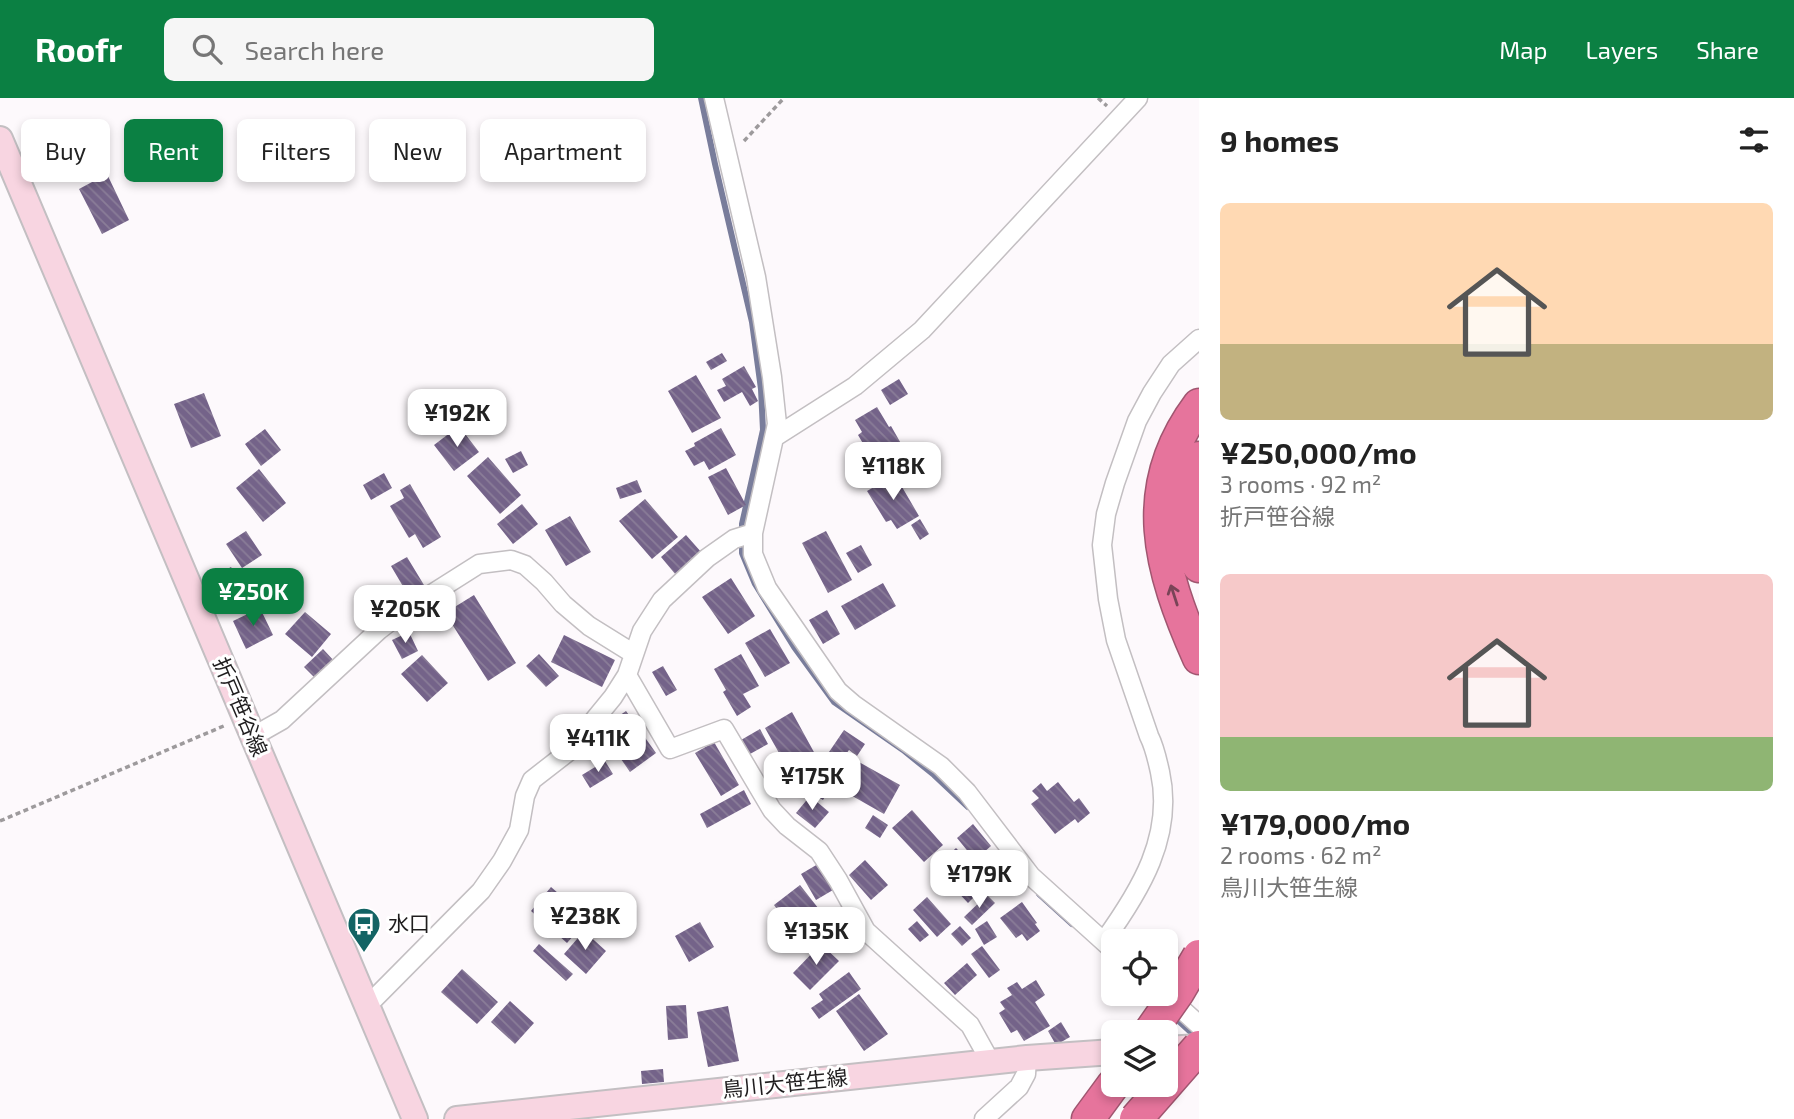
<!DOCTYPE html>
<html lang="en">
<head>
<meta charset="utf-8">
<style>
	body { margin:0; font-family:"Exo 2","Noto Sans JP",sans-serif; background:#f6f6f6; color:#222; height:100vh; display:flex; flex-direction:column; font-size:26px; white-space:nowrap }
	* { box-sizing:border-box; margin:0 }
	p { font-size:23px; color:#767676 }
	.icon { flex:none; width:38px; height:38px; fill:none; stroke:currentColor; stroke-width:2; stroke-linecap:round; stroke-linejoin:round }
	.map { position:relative; flex:1; overflow:hidden }
	.panel { display:flex; flex-direction:column; background:#fff; width:595px }
	.panel>* { flex:none }
	.banner { position:absolute; left:21px; top:21px; width:665px; height:63px; display:flex; gap:14px }
	.fabs { position:absolute; left:1101px; top:831px; display:grid; gap:14px }
	.fabs a { display:grid; place-items:center; width:77px; height:77px; border-radius:10px; background:#fff; box-shadow:0 4px 10px #0003; font-size:35px }
	.price { position:absolute; translate:-50% -60px; padding:0 16px; border-radius:14px; background:#fff; color:#222; font-size:23px; line-height:46px; filter:drop-shadow(0 2px 4px #0008) }
	.price::after { content:''; position:absolute; left:50%; top:42px; width:21px; height:16px; margin-left:-10px; background:inherit; clip-path:polygon(0 0,100% 0,50% 100%) }
	.price.current { background:#0b8043; color:#fff }
	ul { padding:0; list-style:none }
	li { display:grid; align-content:center; gap:14px; height:371px; padding:0 21px }
	li span { display:grid; place-items:center; height:217px; border-radius:10px; color:#555 }
	li>.icon { margin-inline-start:auto }
	span .icon { width:126px; height:126px; fill:#fffc; stroke-width:1 }
	li b { font-size:30px }
	h2 { display:flex; justify-content:space-between; align-items:center; height:84px; padding:0 21px; font-size:30px }
	.tag { padding:0 24px; border-radius:10px; background:#fff; box-shadow:0 4px 10px #0003; font-size:24px; line-height:63px }
	.tag.current { background:#0b8043; color:#fff }
	header { display:flex; align-items:center; gap:42px; box-sizing:border-box; height:98px; padding:0 35px; background:#0b8043; color:#fff }
	header strong { font-size:33px }
	nav { display:flex; gap:38px; margin-inline-start:auto; font-size:24px }
	.search { width:490px; height:63px; background:#f6f6f6; display:flex; align-items:center; gap:18px; box-sizing:border-box; padding:0 24px; border-radius:10px; color:#767676; font-size:26px }
	main { display:flex; flex:1; min-height:0 }
	.map>svg:first-child { display:block }
	.lines { fill:none; stroke-linecap:round; stroke-linejoin:round }
	.stream { stroke:#797d9b; stroke-width:6 }
	.building { fill:url(#building-back-hatch) }
	.street-casing { stroke:#c3bfc2; stroke-width:21 }
	.secondary-casing { stroke:#c3bfc2; stroke-width:28 }
	.highway-casing { stroke:#a05670; stroke-width:35 }
	.path { stroke:#9d9a9c; stroke-width:3.5; stroke-dasharray:5 3.5; stroke-linecap:butt }
	.street { stroke:#fff; stroke-width:18 }
	.secondary { stroke:#f8d5e1; stroke-width:24 }
	.highway { stroke:#e6749c; stroke-width:32 }
	.highway-bridge-casing { stroke:#a05670; stroke-width:35; stroke-linecap:butt }
	.highway-bridge { stroke:#e6749c; stroke-width:32 }
	.oneway { stroke:#794457 }
	.labels { text-anchor:middle; stroke-width:6; stroke-linejoin:round; paint-order:stroke }
	.street-label { font-size:21px; fill:#1f1d1e; stroke:#fff }
	.poi-label { font-size:21px; fill:#1f1d1e; stroke:#fff; text-anchor:start }
</style>
</head>
<body>
<header>
<strong>Roofr</strong>
<div class="search"><svg class="icon" aria-label="search" viewBox="0 0 24 24"><circle cx="10" cy="10" r="6"/><path d="M15 15l6 6"/></svg>Search here</div>
<nav><a>Map</a><a>Layers</a><a>Share</a></nav>
</header>
<main>
<div class="map">
<svg width="1199" height="1021" viewBox="0 0 1199 1021">
	<defs>
		<pattern id="building-back-hatch" width="6" height="6" patternUnits="userSpaceOnUse" patternTransform="scale(1.75)"><rect width="6" height="6" fill="#746389"/><path d="M-1 5l2 2M0 0l6 6M5-1l2 2" fill="none" stroke="#8a7d98"/></pattern>
	</defs>
	<rect width="100%" height="100%" fill="#fdf9fc"/>
	<g class="lines">
		<!-- stream -->
		<path class="stream" d="M701,0L715,66L752,224L761,291L763,332L742,426V455L755,486L794,549L834,604L903,652L934,677L968,709
			M1039,796L1072,826
			M1104,854L1113,863
			M1171,916L1196,939"/>
	</g>
	<!-- building -->
	<path class="building" d="M151,34L168,57L153,68L136,44Z
		M107,76L129,122L102,136L79,91Z
		M722,255L727,263L711,272L706,264Z
		M744,268L756,289L752,291L758,303L750,308L742,294L724,304L717,292L726,288L722,281Z
		M696,277L721,320L692,335L668,293Z
		M899,281L908,296L890,307L881,292Z
		M204,295L221,338L191,350L174,306Z
		M877,309L889,329L891,328L903,349L875,366L858,337L862,334L855,322Z
		M459,328L479,354L454,373L434,347Z
		M721,330L736,357L709,372L704,363L694,368L685,353L695,348L694,345Z
		M265,331L281,352L261,368L245,346Z
		M521,353L528,367L513,375L505,361Z
		M488,359L521,397L500,416L467,378Z
		M907,361L916,376L904,383L895,368Z
		M726,370L746,407L728,417L708,379Z
		M259,371L286,405L263,424L236,390Z
		M384,375L392,390L371,402L363,387Z
		M895,377L919,418L897,431L891,422L886,424L867,393Z
		M637,382L642,394L620,401L616,390Z
		M410,386L441,439L423,450L415,436L409,440L390,408L404,400L400,392Z
		M645,401L678,439L652,461L619,423Z
		M522,406L538,426L513,446L497,426Z
		M570,418L591,454L566,468L545,432Z
		M920,421L929,436L920,442L911,427Z
		M246,433L262,457L242,470L226,446Z
		M826,433L852,482L828,495L802,445Z
		M686,437L702,455L676,477L661,459Z
		M861,447L872,467L858,475L846,455Z
		M407,459L427,492L411,502L391,468Z
		M231,469L238,481L226,488L218,476Z
		M731,480L755,518L728,536L702,499Z
		M253,481L262,497L241,509L232,493Z
		M883,485L896,508L855,532L841,508Z
		M474,497L516,565L488,583L445,515Z
		M260,510L273,537L246,551L233,523Z
		M827,512L840,536L823,546L809,522Z
		M305,514L331,536L312,559L285,536Z
		M770,531L790,565L765,579L745,545Z
		M409,534L418,553L402,561L392,542Z
		M564,537L615,562L602,589L551,564Z
		M323,551L335,564L316,581L304,569Z
		M539,556L559,578L546,589L526,568Z
		M741,556L759,588L743,596L751,609L737,618L723,594L726,592L714,571Z
		M422,557L448,585L427,604L401,576Z
		M663,568L677,592L666,598L652,574Z
		M626,613L656,655L630,674L600,631Z
		M792,614L815,656L788,671L765,630Z
		M760,631L768,646L750,656L741,642Z
		M844,632L865,646L857,658L849,652L841,663L829,654Z
		M714,644L739,687L721,698L695,655Z
		M850,659L900,687L884,716L833,687Z
		M605,663L613,676L590,690L582,677Z
		M1058,684L1074,704L1079,700L1090,715L1078,725L1075,721L1055,736L1031,706L1039,700L1032,693L1041,685L1047,693Z
		M816,688L827,695L823,702L812,695Z
		M744,692L751,706L707,730L700,716Z
		M810,698L829,714L815,730L796,715Z
		M912,712L943,747L924,764L892,730Z
		M873,717L888,727L880,740L865,730Z
		M973,726L991,748L975,762L957,740Z
		M956,750L989,784L968,805L935,770Z
		M865,762L888,787L871,802L849,777Z
		M818,766L833,792L816,802L801,776Z
		M1003,768L1014,781L1004,790L993,777Z
		M800,787L826,820L799,840L774,807Z
		M551,789L588,821L567,845L531,813Z
		M987,797L995,805L972,827L964,819Z
		M927,799L951,826L937,839L913,812Z
		M1022,804L1037,825L1035,826L1040,833L1027,843L1022,836L1016,840L1000,820Z
		M917,823L929,837L920,844L908,831Z
		M987,823L997,839L984,847L975,831Z
		M700,824L714,849L689,864L675,838Z
		M960,828L971,840L962,848L951,836Z
		M584,833L606,853L586,876L564,856Z
		M539,846L573,876L566,883L533,853Z
		M821,846L839,863L810,892L793,875Z
		M982,848L1000,872L989,880L971,856Z
		M967,865L977,877L955,897L944,885Z
		M462,871L498,904L477,926L441,894Z
		M849,874L861,891L819,921L811,910L823,902L819,896Z
		M1036,882L1045,897L1035,904L1050,928L1024,943L1017,932L1011,935L999,915L1005,911L1000,904L1012,897L1007,890L1017,884L1022,891Z
		M859,896L888,936L864,953L836,913Z
		M510,903L534,925L515,946L491,924Z
		M686,907L688,940L668,942L666,908Z
		M728,908L739,963L708,969L697,914Z
		M1061,924L1070,939L1056,947L1048,933Z
		M663,971L664,984L642,986L641,973Z"/>
	<g class="lines">
		<defs>
			<path id="street" d="M714,0L756,179L772,279L777,326L753,435V456L767,490L838,593L853,606L941,668L967,694L1031,778L1113,852
				M775,339L855,288L922,232L1138,0
				M627,577L670,651L724,631L772,712L787,728L819,753L838,782L866,833L970,927L990,963
				M252,639L282,622L379,532L400,516L479,466L511,462L525,467L544,484L563,506L589,528L634,556
				M1104,843C1140,793 1174,738 1160,674C1157,661 1155,650 1149,638L1116,542L1108,501L1102,447L1106,416L1115,385L1137,323L1152,295L1171,266L1199,241
				M1167,898L1199,927
				M367,908L481,793L502,763L519,732L525,698L532,682L568,654L613,599L627,577L642,533L662,502L707,460L734,441L753,435
				M984,1021L1019,989L1026,976L1027,960"/>
			<path id="secondary" d="M0,41L415,1021
				M1166,951L1199,949
				M457,1021L1027,960L1113,954"/>
			<path id="highway" d="M1199,307C1136,391 1160,472 1199,560
				M1199,360C1186,403 1186,425 1199,468
				M1088,1021L1113,987"/>
		</defs>
		<!-- street casing -->
		<use href="#street" class="street-casing"/>
		<!-- secondary casing -->
		<use href="#secondary" class="secondary-casing"/>
		<!-- highway casing -->
		<use href="#highway" class="highway-casing"/>
		<!-- path -->
		<path class="path" d="M1098,0L1107,8
			M744,43L784,0
			M0,723L226,627"/>
		<!-- street -->
		<use href="#street" class="street"/>
		<!-- secondary -->
		<use href="#secondary" class="secondary"/>
		<!-- highway -->
		<use href="#highway" class="highway"/>
		<defs>
			<path id="highway-bridge" d="M1150,934L1178,894L1199,858
				M1136,1021L1199,949"/>
		</defs>
		<!-- highway-bridge casing -->
		<use href="#highway-bridge" class="highway-bridge-casing"/>
		<!-- highway-bridge -->
		<use href="#highway-bridge" class="highway-bridge"/>
	</g>
	<!-- one-way arrows -->
	<defs><path id="oneway-shaft" d="M-6 0H5M1.5-3L5.5 0L1.5 3" fill="none" stroke-width="1.6" stroke-linecap="round" stroke-linejoin="round" transform="scale(1.75)"/></defs>
	<use class="oneway" href="#oneway-shaft" transform="translate(1174 497) rotate(-108)"/>
	<!-- icons -->
	<defs>
		<symbol id="bus-pin" viewBox="-11 -11 22 30"><path d="M0 17L-7.5 6A9.5 9.5 0 1 1 7.5 6Z" fill="#136364" stroke="#fff"/><path d="M-5-6H5V4H4V6H2V4H-2V6H-4V4H-5ZM-3.5-4V0h7V-4ZM-3.5 1.2v1.5H-2V1.2ZM2 1.2v1.5H3.5V1.2Z" fill="#fff"/></symbol>
	</defs>
	<g fill-rule="evenodd">
		<use href="#bus-pin" x="345" y="807" width="38" height="52"/>
	</g>
	<g class="labels">
		<!-- street labels -->
		<g class="street-label">
			<text transform="translate(240 609) rotate(67)" y="7">折戸笹谷線</text>
			<text transform="translate(785 986) rotate(-6)" y="7">鳥川大笹生線</text>
		</g>
		<!-- poi labels -->
		<g class="poi-label">
			<text x="388" y="833">水口</text>
		</g>
	</g>
</svg>
<div class="fabs">
<a><svg class="icon" aria-label="locate" viewBox="0 0 24 24"><circle cx="12" cy="12" r="6"/><path d="M12 2v4M12 18v4M2 12h4M18 12h4"/></svg></a>
<a><svg class="icon" aria-label="layers" viewBox="0 0 24 24"><path d="M12 4l9 5-9 5-9-5zM3 14l9 5 9-5"/></svg></a>
</div>
<b class="price" style="left:457px;top:351px">¥192K</b>
<b class="price" style="left:893px;top:404px">¥118K</b>
<b class="price current" style="left:253px;top:530px">¥250K</b>
<b class="price" style="left:405px;top:547px">¥205K</b>
<b class="price" style="left:598px;top:676px">¥411K</b>
<b class="price" style="left:812px;top:714px">¥175K</b>
<b class="price" style="left:979px;top:812px">¥179K</b>
<b class="price" style="left:585px;top:854px">¥238K</b>
<b class="price" style="left:816px;top:869px">¥135K</b>
<div class="banner">
<a class="tag">Buy</a>
<a class="tag current">Rent</a>
<a class="tag">Filters</a>
<a class="tag">New</a>
<a class="tag">Apartment</a>
</div>
</div>
<section class="panel">
<h2>9 homes<svg class="icon" aria-label="filters" viewBox="0 0 24 24"><path d="M4 7h16M4 17h16"/><circle cx="9" cy="7" r="2"/><circle cx="15" cy="17" r="2"/></svg></h2>
<ul>
<li><span style="background:linear-gradient(#ffd9b3 65%,#c2b280 0)"><svg class="icon" aria-label="home" viewBox="0 0 24 24"><path d="M3 11l9-7 9 7M6 9v11h12V9"/></svg></span><div><b>¥250,000/mo</b><p>3 rooms · 92 m²</p><p>折戸笹谷線</p></div></li>
<li><span style="background:linear-gradient(#f6c9c9 75%,#8fb573 0)"><svg class="icon" aria-label="home" viewBox="0 0 24 24"><path d="M3 11l9-7 9 7M6 9v11h12V9"/></svg></span><div><b>¥179,000/mo</b><p>2 rooms · 62 m²</p><p>鳥川大笹生線</p></div></li>
</ul>
</section>
</main>
</body>
</html>
